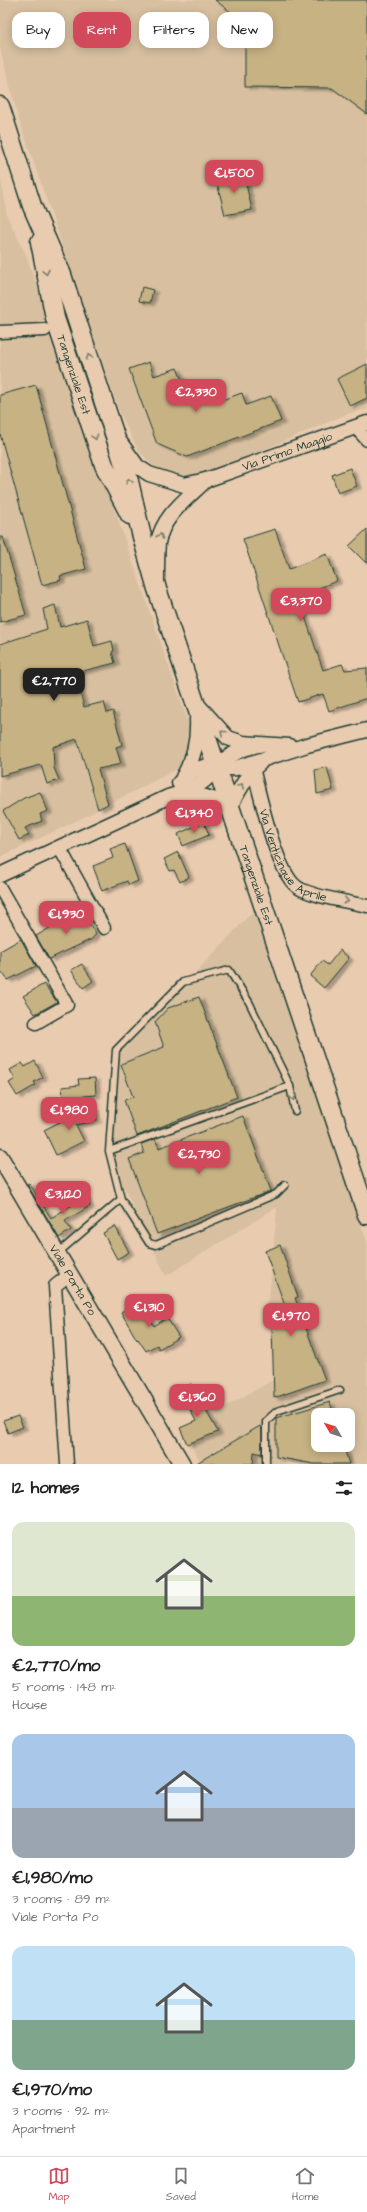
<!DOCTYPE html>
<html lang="en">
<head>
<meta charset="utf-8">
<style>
	body { margin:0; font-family:"Architects Daughter",sans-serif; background:#f6f6f6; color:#222; height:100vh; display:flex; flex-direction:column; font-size:15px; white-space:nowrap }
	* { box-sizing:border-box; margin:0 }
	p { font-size:13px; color:#767676 }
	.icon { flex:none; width:22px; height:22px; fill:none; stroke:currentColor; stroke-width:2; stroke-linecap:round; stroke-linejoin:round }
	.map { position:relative; height:1464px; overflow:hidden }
	.sheet { display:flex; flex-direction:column; background:#fff; flex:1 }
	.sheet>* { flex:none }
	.banner { position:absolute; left:12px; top:12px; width:343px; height:36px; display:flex; gap:8px }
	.needle { width:26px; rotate:309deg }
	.fabs { position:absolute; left:311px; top:1408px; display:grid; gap:8px }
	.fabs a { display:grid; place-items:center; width:44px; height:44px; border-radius:8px; background:#fff; box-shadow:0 2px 10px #0003; font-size:20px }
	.price { position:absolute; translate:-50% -34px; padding:0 9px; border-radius:8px; background:#d1495b; color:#fff; font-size:13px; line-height:26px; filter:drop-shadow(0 1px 2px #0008) }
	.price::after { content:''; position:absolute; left:50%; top:24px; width:12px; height:9px; margin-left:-6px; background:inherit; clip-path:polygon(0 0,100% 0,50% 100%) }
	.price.selected { background:#222; color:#fff }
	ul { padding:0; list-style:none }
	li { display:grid; align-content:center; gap:8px; height:212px; padding:0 12px }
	li span { display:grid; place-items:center; height:124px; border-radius:12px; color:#555 }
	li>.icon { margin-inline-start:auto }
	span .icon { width:72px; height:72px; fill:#fffc; stroke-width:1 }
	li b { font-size:17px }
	h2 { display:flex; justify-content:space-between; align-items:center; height:48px; padding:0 12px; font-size:17px }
	.tag { padding:0 14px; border-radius:12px; background:#fff; box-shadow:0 2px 10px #0003; font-size:14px; line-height:36px }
	.tag.selected { background:#d1495b; color:#fff }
	.menu { display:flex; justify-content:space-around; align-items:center; height:56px; border-top:1px solid #e0e0e0; background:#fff; font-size:11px; color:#767676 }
	.menu a { display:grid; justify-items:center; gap:2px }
	.menu .selected { color:#d1495b }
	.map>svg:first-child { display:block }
	.built { fill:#d7bf9f; fill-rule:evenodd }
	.building { fill:#c7b284; stroke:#1f3d34; filter:url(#shadow) }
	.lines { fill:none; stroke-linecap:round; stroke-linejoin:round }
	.service-casing { stroke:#1f3d34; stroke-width:9 }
	.minor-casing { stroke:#1f3d34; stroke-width:15 }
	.tertiary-casing { stroke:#1f3d34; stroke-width:17 }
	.secondary-casing { stroke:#1f3d34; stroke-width:19 }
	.primary-casing { stroke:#1f3d34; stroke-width:21 }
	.service { stroke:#e9ccb0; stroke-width:6 }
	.minor { stroke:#e9ccb0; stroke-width:12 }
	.tertiary { stroke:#e9ccb0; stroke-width:14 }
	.secondary { stroke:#e9ccb0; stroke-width:16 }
	.primary { stroke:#e9ccb0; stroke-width:18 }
	.oneway { stroke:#7a7d6c }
	.labels { text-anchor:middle; stroke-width:3.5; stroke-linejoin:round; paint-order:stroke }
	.street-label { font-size:12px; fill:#1f3d34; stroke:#e9ccb0 }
</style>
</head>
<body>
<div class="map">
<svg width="367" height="1464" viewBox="0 0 367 1464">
	<defs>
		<filter id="shadow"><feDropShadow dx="4.5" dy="2.5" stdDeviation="1" flood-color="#0004"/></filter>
	</defs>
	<rect width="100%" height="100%" fill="#e9ccb0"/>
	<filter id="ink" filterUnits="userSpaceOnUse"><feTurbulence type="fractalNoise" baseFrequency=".025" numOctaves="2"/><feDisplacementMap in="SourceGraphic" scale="8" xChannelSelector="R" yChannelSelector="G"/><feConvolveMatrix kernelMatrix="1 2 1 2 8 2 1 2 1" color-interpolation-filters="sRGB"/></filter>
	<g filter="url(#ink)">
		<!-- built -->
		<path class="built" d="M0,0H367V409L347,414L212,472L183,476L157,470L138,450L120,413L18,117L0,48Z
			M0,176L7,216L26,255L193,736L189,763L76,821L0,857Z
			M253,911L367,1242V1464H202L182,1431L275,1379L267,1300L269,1299L277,1207L166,1276L113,1164L111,1064ZM318,1415H348V1445H318Z"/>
		<!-- building -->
		<path class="building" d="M215,0H367V114L332,88L245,87V23Z
			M243,171L252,210L225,215L216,179Z
			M142,287L153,290L150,303L139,301Z
			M149,362L154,376L177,368L186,390L208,382L216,402L242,393L246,405L271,396L281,421L187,457L157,444L129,369Z
			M367,364V398L350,406L337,379Z
			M36,385L86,569L60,576L61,580L42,585L0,434V395Z
			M350,468L357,486L338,493L332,475Z
			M275,529L289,569L327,554L337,581L319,588L321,593L300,602L323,670L342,664L345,670L367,668V698L329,711L323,694L298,702L243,539Z
			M367,529V564L349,546Z
			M0,537H3L26,615L0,622Z
			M55,605L60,627L87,619L94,646L112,641L114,651L112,652L115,663L75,673L84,707L104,702L107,713L113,711L122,745L116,747L121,764L98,769L108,804L98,809L77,739L53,747L54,768L59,780L47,784L41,765L0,776V644L47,629L43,609Z
			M327,767L333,790L317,794L315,770Z
			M40,792L48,811L40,814L42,821L25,828L29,835L19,840L3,811L24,798Z
			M204,822L209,835L183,846L178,834Z
			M125,844L138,881L129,885L127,881L102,891L93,866L113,858L110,849Z
			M178,852L189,877L180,882L174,870L170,871L164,859Z
			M80,910L96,934L92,939L49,959L36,936Z
			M21,939L36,966L8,980L0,970V951Z
			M340,950L349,958L324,988L310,976L322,961L328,965Z
			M82,964L93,981L83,988L71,970Z
			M44,984L57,1002L35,1014L23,996Z
			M199,997L237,1097L137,1136L124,1100L133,1097L121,1064L164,1047L155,1022L168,1008Z
			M35,1061L43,1077L34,1082L36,1085L17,1096L9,1083L15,1079L10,1070L22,1063L25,1067Z
			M95,1078L96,1095L63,1098L62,1087L79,1085L78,1079Z
			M93,1105L97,1120L76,1125L84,1141L56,1155L44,1130Z
			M243,1116L271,1191L157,1234L129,1159L144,1153L141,1144L155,1139L159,1148Z
			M29,1183L51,1218L85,1197L90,1206L65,1221L71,1230L59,1238L27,1184Z
			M115,1226L129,1252L117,1259L103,1233Z
			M280,1245L298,1297L295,1298L325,1380L274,1398L272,1325L289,1317L265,1251Z
			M138,1302L154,1326L167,1318L179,1337L159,1349L157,1345L146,1351L138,1339L137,1340L121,1312Z
			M191,1384L218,1432L187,1444L180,1428L196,1421L180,1390Z
			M330,1402L334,1415H318V1445H343L349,1464H314L276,1457V1418Z
			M18,1416L23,1427L8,1433L3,1421Z
			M260,1426L262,1431V1454L254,1452L253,1464H195Z"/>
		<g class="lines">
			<defs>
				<path id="service" d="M109,1151L290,1086
					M285,1185L276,1194L156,1245L149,1243L121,1199L109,1151L116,1050L183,982L229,970L249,1002L290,1086L295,1111
					M58,1253L121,1199
					M266,1464V1421L277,1411L340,1390"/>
				<g id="minor">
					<path d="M0,332L45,330"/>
					<path d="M355,427L367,440"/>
					<path id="s1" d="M253,768C260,795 276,870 296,886C307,896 351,902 367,906"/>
					<path d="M59,847L104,928"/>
					<path d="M0,888L67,1005L36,1023"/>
					<path d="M67,1464L55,1286L70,1274"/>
				</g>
				<g id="tertiary">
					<path id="s2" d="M120,442L137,466L149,474L184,485L206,480L367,423"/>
					<path d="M157,578C157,566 157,554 158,543C162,516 188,498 206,480"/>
					<path d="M197,704L228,738L243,743L290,746"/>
					<path d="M183,777C194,758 198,741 197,719"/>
					<path d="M179,783C190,773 201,764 217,766C224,766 229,769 236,768L307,745L367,730"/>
					<path d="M182,794C199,794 214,798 230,806L250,772L260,763"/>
					<path d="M0,875L168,797C181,793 195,789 205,780C210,776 213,770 217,766C229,754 244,748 259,745"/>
				</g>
				<g id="secondary">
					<path id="s3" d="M0,1157L182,1464"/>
				</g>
				<g id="primary">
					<path id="s4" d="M0,106L32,206L62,275L115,436L128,477L141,533L157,589L367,1215"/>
					<path id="s5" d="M40,242L55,318L104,465L130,515"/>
				</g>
			</defs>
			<!-- service casing -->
			<use href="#service" class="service-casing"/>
			<!-- minor casing -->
			<use href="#minor" class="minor-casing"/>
			<!-- tertiary casing -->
			<use href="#tertiary" class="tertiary-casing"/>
			<!-- secondary casing -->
			<use href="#secondary" class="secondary-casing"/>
			<!-- primary casing -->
			<use href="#primary" class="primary-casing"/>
			<!-- service -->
			<use href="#service" class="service"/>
			<!-- minor -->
			<use href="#minor" class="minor"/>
			<!-- tertiary -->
			<use href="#tertiary" class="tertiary"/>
			<!-- secondary -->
			<use href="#secondary" class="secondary"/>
			<!-- primary -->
			<use href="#primary" class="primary"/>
		</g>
		<!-- one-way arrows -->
		<defs><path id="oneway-chevron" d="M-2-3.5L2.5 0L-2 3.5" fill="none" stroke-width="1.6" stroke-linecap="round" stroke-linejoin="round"/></defs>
		<g class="oneway">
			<use href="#oneway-chevron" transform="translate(46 272) rotate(78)"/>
			<use href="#oneway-chevron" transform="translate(89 357) rotate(-108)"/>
			<use href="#oneway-chevron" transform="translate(95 437) rotate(72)"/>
			<use href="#oneway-chevron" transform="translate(129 481) rotate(-104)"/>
			<use href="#oneway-chevron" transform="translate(160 536) rotate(-71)"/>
			<use href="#oneway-chevron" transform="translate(223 733) rotate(-137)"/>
			<use href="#oneway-chevron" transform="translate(241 786) rotate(-61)"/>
			<use href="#oneway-chevron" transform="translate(346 901) rotate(13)"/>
			<use href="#oneway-chevron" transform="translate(293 1098) rotate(79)"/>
		</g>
	</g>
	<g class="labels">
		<!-- street labels -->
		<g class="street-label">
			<text dy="4" stroke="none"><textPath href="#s5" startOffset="137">Tangenziale Est</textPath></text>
			<text dy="4" stroke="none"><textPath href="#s2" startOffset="189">Via Primo Maggio</textPath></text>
			<text dy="4" stroke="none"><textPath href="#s1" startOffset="101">Via Venticinque Aprile</textPath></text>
			<text dy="4" stroke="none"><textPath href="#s4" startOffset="821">Tangenziale Est</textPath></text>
			<text dy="4" stroke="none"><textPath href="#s3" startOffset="143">Viale Porta Po</textPath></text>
		</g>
	</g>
</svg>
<div class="fabs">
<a><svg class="needle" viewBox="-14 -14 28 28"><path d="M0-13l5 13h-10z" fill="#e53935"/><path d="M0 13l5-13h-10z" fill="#767676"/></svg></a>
</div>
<b class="price" style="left:234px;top:194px">€1,500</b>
<b class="price" style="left:196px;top:413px">€2,330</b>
<b class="price" style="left:301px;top:622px">€3,370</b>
<b class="price selected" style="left:54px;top:702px">€2,770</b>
<b class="price" style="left:194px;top:834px">€1,340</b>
<b class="price" style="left:66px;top:935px">€1,930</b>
<b class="price" style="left:69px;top:1131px">€1,980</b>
<b class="price" style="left:199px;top:1175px">€2,730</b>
<b class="price" style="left:63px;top:1215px">€3,120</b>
<b class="price" style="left:149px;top:1328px">€1,310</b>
<b class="price" style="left:291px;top:1337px">€1,970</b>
<b class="price" style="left:197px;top:1418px">€1,360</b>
<div class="banner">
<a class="tag">Buy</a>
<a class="tag selected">Rent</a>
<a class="tag">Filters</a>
<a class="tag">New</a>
</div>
</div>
<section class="sheet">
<h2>12 homes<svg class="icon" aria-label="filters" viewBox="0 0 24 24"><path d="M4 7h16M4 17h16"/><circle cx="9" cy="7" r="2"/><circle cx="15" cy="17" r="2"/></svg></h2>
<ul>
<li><span style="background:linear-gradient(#dfe7d0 60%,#8fb573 0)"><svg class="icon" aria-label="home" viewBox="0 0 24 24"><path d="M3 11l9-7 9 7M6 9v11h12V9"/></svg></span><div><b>€2,770/mo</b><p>5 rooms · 148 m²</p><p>House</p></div></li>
<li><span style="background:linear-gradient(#a9c7e8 60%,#9aa5b1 0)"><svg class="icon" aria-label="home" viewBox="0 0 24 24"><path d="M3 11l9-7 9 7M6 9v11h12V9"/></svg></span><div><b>€1,980/mo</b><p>3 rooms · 89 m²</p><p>Viale Porta Po</p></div></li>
<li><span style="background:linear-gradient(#bfe0f5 60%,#7fa58c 0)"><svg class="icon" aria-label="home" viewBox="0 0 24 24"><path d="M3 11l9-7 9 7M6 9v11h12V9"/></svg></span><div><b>€1,970/mo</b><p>3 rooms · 92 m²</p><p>Apartment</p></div></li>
</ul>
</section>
<nav class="menu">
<a class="selected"><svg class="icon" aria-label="map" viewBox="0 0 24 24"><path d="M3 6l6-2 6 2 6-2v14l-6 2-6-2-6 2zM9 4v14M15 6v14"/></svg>Map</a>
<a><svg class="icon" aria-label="saved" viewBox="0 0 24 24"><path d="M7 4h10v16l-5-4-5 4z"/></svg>Saved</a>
<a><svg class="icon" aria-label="home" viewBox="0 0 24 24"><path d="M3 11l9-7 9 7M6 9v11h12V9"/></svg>Home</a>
</nav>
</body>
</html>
